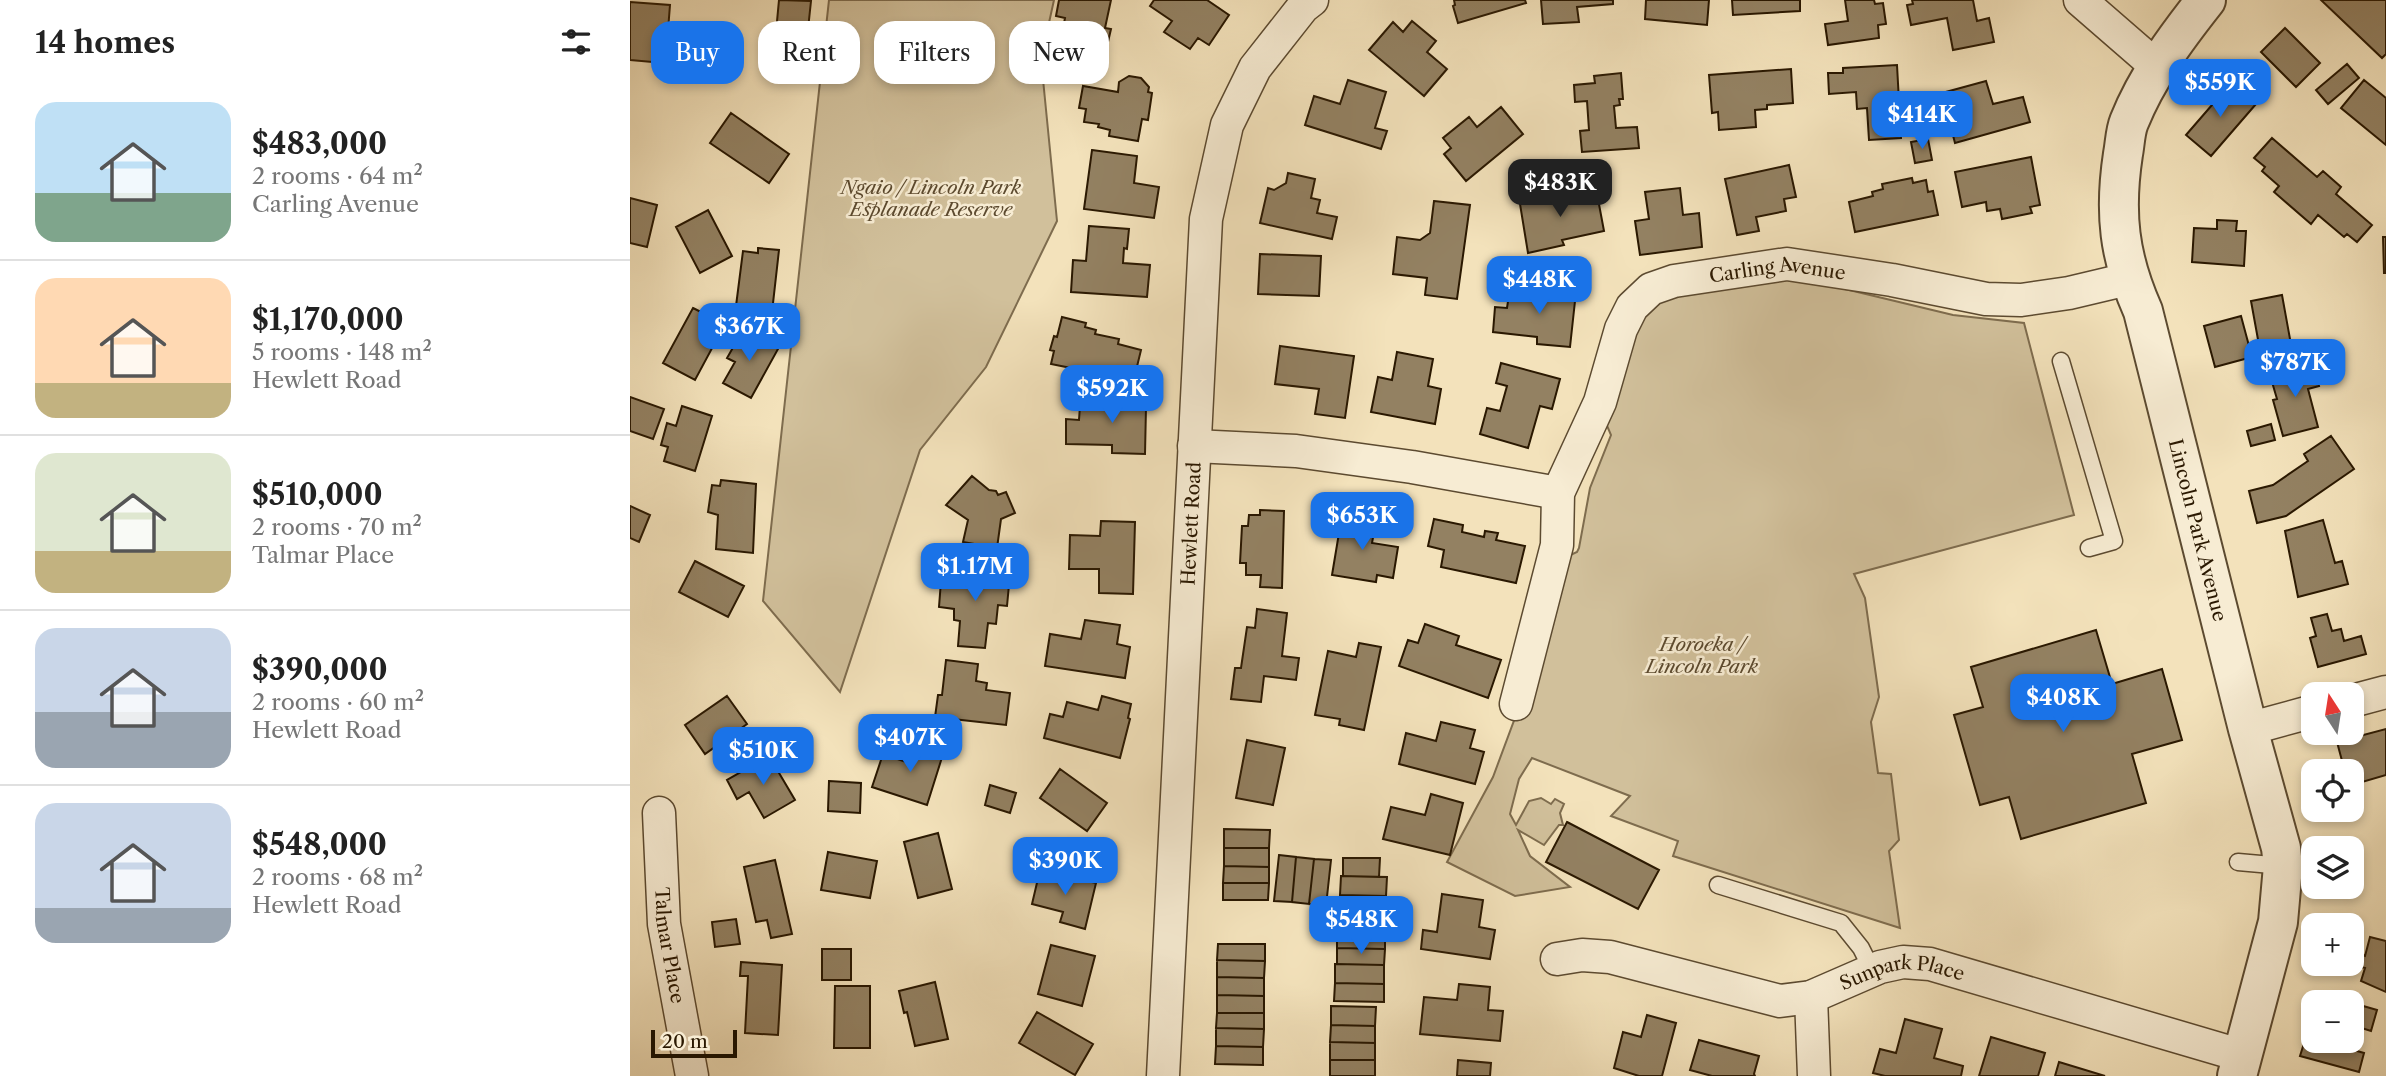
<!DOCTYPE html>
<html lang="en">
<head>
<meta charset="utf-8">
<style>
	body { margin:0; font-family:"Libre Caslon Text",serif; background:#f6f6f6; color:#222; height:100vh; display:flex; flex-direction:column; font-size:26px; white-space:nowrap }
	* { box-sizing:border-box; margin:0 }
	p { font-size:23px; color:#767676 }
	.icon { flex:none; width:38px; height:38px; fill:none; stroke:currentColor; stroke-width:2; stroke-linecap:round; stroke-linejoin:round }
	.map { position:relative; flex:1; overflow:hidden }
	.panel { display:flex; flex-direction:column; background:#fff; width:630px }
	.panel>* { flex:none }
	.hud { position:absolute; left:21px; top:21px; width:665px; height:63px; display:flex; gap:14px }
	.needle { width:46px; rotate:348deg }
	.controls { position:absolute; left:1671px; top:682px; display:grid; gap:14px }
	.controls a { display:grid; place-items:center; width:63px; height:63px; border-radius:14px; background:#fff; box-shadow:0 4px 10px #0003; font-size:35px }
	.scale { position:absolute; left:21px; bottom:18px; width:86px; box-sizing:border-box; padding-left:7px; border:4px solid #2a1801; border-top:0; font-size:19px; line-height:24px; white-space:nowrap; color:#2a1801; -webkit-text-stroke:5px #f7ecd3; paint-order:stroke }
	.price { position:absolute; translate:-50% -60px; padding:0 16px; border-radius:14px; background:#1a73e8; color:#fff; font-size:23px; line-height:46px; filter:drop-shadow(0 2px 4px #0008) }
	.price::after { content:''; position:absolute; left:50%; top:42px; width:21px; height:16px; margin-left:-10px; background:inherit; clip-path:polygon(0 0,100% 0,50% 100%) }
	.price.current { background:#222; color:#fff }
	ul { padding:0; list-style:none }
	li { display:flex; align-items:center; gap:21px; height:175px; padding:0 35px }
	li+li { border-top:2px solid #e0e0e0 }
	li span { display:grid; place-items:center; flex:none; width:196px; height:140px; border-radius:21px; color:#555 }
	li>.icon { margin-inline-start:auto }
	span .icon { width:84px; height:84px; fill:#fffc; stroke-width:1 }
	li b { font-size:30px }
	h2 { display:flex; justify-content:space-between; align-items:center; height:84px; padding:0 35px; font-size:30px }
	.chip { padding:0 24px; border-radius:21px; background:#fff; box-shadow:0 4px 10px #0003; font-size:24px; line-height:63px }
	.chip.current { background:#1a73e8; color:#fff }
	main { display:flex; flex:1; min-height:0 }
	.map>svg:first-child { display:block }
	.green { fill:#d1c09b; stroke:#7e6c4e; stroke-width:2 }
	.building { fill:#938162; stroke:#2a1801; stroke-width:2 }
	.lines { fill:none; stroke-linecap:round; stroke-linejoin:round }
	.service-casing { stroke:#5c4a30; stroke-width:19 }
	.minor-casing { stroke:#5c4a30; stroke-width:35 }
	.tertiary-casing { stroke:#5c4a30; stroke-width:42 }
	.service { stroke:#f7ecd3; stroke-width:16 }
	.minor { stroke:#f7ecd3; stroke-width:32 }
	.tertiary { stroke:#f7ecd3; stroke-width:38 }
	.labels { text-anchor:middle; stroke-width:5; stroke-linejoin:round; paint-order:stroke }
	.park-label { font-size:19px; font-style:italic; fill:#5c4a2f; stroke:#f7ecd3 }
	.street-label { font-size:19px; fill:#2a1801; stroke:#f7ecd3 }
</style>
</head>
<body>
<main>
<section class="panel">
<h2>14 homes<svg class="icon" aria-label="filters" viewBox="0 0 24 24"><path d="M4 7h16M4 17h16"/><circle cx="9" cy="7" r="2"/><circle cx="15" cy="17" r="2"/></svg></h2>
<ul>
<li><span style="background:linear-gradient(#bfe0f5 65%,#7fa58c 0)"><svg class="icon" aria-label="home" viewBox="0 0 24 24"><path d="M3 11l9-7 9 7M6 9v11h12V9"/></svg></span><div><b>$483,000</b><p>2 rooms · 64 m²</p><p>Carling Avenue</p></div></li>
<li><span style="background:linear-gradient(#ffd9b3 75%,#c2b280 0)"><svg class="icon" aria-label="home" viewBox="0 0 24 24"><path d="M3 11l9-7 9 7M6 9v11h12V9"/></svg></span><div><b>$1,170,000</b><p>5 rooms · 148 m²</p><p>Hewlett Road</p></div></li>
<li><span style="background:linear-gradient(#dfe7d0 70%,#c2b280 0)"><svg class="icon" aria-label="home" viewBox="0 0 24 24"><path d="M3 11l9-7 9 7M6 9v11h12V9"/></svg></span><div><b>$510,000</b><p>2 rooms · 70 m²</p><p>Talmar Place</p></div></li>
<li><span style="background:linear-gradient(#c9d6e8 60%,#9aa5b1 0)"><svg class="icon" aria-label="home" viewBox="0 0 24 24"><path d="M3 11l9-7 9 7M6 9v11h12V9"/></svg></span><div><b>$390,000</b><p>2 rooms · 60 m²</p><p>Hewlett Road</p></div></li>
<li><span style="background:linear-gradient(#c9d6e8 75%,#9aa5b1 0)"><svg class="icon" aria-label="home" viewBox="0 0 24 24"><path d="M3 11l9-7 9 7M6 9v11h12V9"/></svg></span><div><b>$548,000</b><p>2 rooms · 68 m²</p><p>Hewlett Road</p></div></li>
</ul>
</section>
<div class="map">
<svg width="1756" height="1076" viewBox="0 0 1756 1076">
	<rect width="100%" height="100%" fill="#f3e2bb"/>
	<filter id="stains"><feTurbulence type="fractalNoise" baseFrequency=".00286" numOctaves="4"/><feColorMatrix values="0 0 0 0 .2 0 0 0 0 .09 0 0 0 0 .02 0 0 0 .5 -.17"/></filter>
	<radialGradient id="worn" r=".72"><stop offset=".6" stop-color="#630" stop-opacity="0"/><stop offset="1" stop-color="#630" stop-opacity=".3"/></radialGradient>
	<!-- green -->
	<path class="green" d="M199,0H424L411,59L427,221L356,367L290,450L210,692L133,601Z
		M1160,272L1215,289L1323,315L1394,323L1444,515L1224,574L1235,598L1249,697L1241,722L1248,773L1261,774L1269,840L1259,851L1270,928L1043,856L1048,841L981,816L1000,796L902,758L889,779L880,814L886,825L899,801L911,798L921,804L925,799L934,804L930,813L933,825H929L914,845L888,830L900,856L940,887L885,896L817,862L863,777L914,640L936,557L947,552L949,548L960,488L981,435L975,421L998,348L1022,300Z"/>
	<!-- building -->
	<path class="building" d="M149,0L181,1L174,67L143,64Z
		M429,0H481L475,28L481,29L474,59L429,49L435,18L426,16Z
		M524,0H577L599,15L579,45L568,38L560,49L534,32L542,21L520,6Z
		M824,0H895L896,3L828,23L823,6L825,5Z
		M911,0H983V4L947,7L949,22L913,24Z
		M1016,0H1079L1077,25L1015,19Z
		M1102,0H1170V11L1103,15Z
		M1215,0H1244L1245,4L1253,3L1256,24L1248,25L1249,38L1198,45L1195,24L1218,21Z
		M1282,0H1343L1347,21L1359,18L1364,42L1323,50L1317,18L1281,25L1277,5L1283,4Z
		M1691,0H1756V54L1752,58Z
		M0,2L40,5L37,43L69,46L67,66L0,60Z
		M782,21L806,41L797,52L817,69L794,96L739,50L763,22L773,32Z
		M1655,28L1690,63L1666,87L1631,52Z
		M1717,64L1729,78L1698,104L1686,90Z
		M1267,65L1271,138L1239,140L1237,108L1227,109L1226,92L1199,94L1198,73H1213V68Z
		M1161,69L1163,103L1137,105V109L1125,110L1126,127L1089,130L1088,112L1082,113L1079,75Z
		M991,73L993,99H989L990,105L984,106L986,128L1007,127L1009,148L952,152L950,131L959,130L957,101L945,102L944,85L965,83L964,76Z
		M499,76L511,78L519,87L518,92L522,93L518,120L512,119L508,141L479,136L480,130L468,127L469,124L454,122L456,109L449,108L453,86L488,92L489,82Z
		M718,80L756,92L745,128L757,131L751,149L675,125L684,96L710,104Z
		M1734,80L1756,98V145L1711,108Z
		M1356,81L1363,104L1393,97L1400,122L1325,143L1312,93Z
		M1591,85L1607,99L1613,92L1626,104L1581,156L1556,135L1582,105L1577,100Z
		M871,107L893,134L836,181L814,154L821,148L813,138L839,117L847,127Z
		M101,113L159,154L139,183L80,143Z
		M1642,138L1687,177L1693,171L1711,187L1706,194L1742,225L1727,242L1717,234L1714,237L1688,215L1681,224L1644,192L1649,186L1632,171L1635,167L1624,158Z
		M1298,139L1302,160L1285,163L1281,142Z
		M462,150L507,156L504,183L529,187L524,218L454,209Z
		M1401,157L1410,205L1400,207L1402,213L1372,219L1370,209L1357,211L1356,202L1332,207L1325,172Z
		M1159,165L1166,197L1154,199L1156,211L1126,217L1129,231L1107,235L1095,179Z
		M658,173L685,179L681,198L690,200L687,213L707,217L702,239L630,223L638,188L644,190L656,183Z
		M1282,178L1283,183L1296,180L1298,192L1303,191L1308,215L1225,232L1219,202L1243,196L1242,192L1253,189L1252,184Z
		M959,186L962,200L968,199L974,231L932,240L934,245L898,253L890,204Z
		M1050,188L1053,215L1069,213L1072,247L1010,255L1005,221L1019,219L1015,192Z
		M0,198L27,205L17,247L0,243Z
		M804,201L840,205L827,299L795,295L797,278L763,274L767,237L790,240L800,233Z
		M78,210L102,256L70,273L46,227Z
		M1587,220L1607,221L1606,231H1616L1614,266L1562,262L1564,228L1587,229Z
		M459,226L499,229L497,249L494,248L493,263L520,265L517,297L441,292L443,260L456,261Z
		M1753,237H1756V273H1754Z
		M128,248L149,250L142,312L106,306L113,251L128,253Z
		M630,254L691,256L689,296L628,294Z
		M913,284L943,287L942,301H945L940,347L907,344V337L863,332L865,307L877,308L879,295L912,298Z
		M1652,295L1662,350L1631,356L1621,301Z
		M63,308L95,324L65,380L33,363Z
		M1611,316L1622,357L1585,367L1574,326Z
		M432,317L456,323L455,327L466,330L465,334L489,339L488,344L511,350L504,379L457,368L456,371L421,364L424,351L420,350L424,336L427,337Z
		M113,330L148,349L121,398L93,383L105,362L97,358Z
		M650,346L724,356L715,418L685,414L689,389L645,384Z
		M767,352L803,359L798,386L811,389L805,424L741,412L748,377L762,380Z
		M871,363L930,379L922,409L910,406L898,448L850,434L857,408L870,411L877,386L866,383Z
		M1683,364L1689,386L1678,389L1688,427L1653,436L1643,400L1647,399L1640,375Z
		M483,392L513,393V407H516L515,454L482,453V445L436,444V419L449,420L450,406H482Z
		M0,397L34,409L23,439L0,431Z
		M52,406L82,416L65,471L34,461L38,447L31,445L37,423L46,426Z
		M1641,424L1645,440L1621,446L1617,431Z
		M1701,436L1724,469L1656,516L1627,523L1619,491L1643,485L1678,461L1674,454Z
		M342,476L359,490L366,491L368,495L376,492L385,513L371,519L367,548L333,542L338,520L316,505Z
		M91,480L126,484L123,553L86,549L88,515L78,512L82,485L90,486Z
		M0,506L20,515L9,542L0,538Z
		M630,510L654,511L652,588L630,587L631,575H616V563H610L612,526H618L619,515H630Z
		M712,515L746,521L742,543L768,547L763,578L747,575L746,582L702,575Z
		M804,519L833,525L832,532L854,537L855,531L868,533L866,540L895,546L886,583L811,567L814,550L798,546Z
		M1693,520L1705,563L1712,561L1718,584L1668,597L1655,531Z
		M471,521L505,522L503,594L469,593V569H439L440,535L470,536Z
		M65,561L114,586L98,617L49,592Z
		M329,569L380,574L377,606L368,605L366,624L358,623L355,648L328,646L330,621L324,620V609L309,607L311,581L327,582Z
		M627,609L657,613L652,656L669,658L666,680L634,676L631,702L601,699L605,668H611L617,627L625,628Z
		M1697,614L1702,631L1711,629L1714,641L1731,636L1736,654L1688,667L1680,638L1686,636L1681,618Z
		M455,620L490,625L487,644L500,647L495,678L415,666L420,634L451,639Z
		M795,624L829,636L826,645L871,660L858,698L769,666L778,640L788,643Z
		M1466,630L1482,684L1532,669L1552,740L1502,754L1516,803L1391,839L1379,797L1350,805L1324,715L1353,707L1341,667Z
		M729,643L751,647L734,730L709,725L710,719L685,715L698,651L726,657Z
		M316,660L348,664L346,681L357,683L356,690L380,693L376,725L305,717L308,695H312Z
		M97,696L117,724L75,754L55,725Z
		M472,696L501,704L498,718L500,719L490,758L414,738L420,714L433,717L437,702L468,710Z
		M811,722L845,730L840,748L854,752L845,784L769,764L776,733L806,741Z
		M1756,729V775L1722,785V772H1715L1707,742Z
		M617,740L655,748L643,805L606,798Z
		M287,742L314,751L297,805L242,787L253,754L279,763Z
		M139,756L165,800L134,818L119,792L107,799L97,780Z
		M430,769L477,803L457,831L410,798Z
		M199,781L231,783L230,813L198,811Z
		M360,785L386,793L380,813L355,805Z
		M801,794L833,803L820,855L753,839L761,807L795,815Z
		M937,822L1029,870L1008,909L916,862Z
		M594,829L640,830L639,848H594Z
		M308,833L322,889L288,898L274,842Z
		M594,848H639V867L594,866Z
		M198,852L247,861L240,898L191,890Z
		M649,855L666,857L662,902L644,901Z
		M666,857L684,859L679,904L662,902Z
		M713,858H750L749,877L713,876Z
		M684,859L701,860L696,906L679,904Z
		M145,860L162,934L141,938L137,920L126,922L114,867Z
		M594,866L639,867V883H593Z
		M410,870L466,883L455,929L430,922L433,912L402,904Z
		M711,876L757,877L756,896L710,895Z
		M593,883H639L638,900H593Z
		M812,894L853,900L849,927L865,930L860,959L791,949L793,930L807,932Z
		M710,895L756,896V915L710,914Z
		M710,914L756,915L755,932L709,931Z
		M106,919L110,944L85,947L82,922Z
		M707,931L755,932V949L707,948Z
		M1740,937L1756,941V992L1731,981L1735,968L1726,966L1729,954L1735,956Z
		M588,944H635V961L587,960Z
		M421,945L465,956L452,1006L408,994Z
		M707,948L755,949L754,965L707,964Z
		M192,949H221V980H192Z
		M587,960L635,961L634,978L587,977Z
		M111,962L152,965L148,1035L115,1033L118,976H110Z
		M705,964L754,965V984L705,983Z
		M587,977L634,978V996L587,995Z
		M305,982L318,1039L285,1046L277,1012L274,1013L269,991Z
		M705,983L754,984V1002L704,1001Z
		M829,984L860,987L858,1010L873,1011L870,1041L790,1034L794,997L827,1000Z
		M205,986H240V1048H204Z
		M1688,993L1747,1010L1741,1031L1722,1025V1003H1685Z
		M587,995L634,996V1013H587Z
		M701,1006L746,1007L745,1026L701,1025Z
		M407,1012L463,1044L445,1075L389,1043Z
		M587,1013H634V1029L586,1028Z
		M1017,1015L1046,1023L1032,1076H1009L984,1068L993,1032L1011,1037Z
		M1275,1019L1312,1029L1304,1058L1333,1066L1331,1076H1255L1243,1073L1250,1049L1266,1053Z
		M701,1025L745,1026V1043L700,1042Z
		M586,1028L634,1029L633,1047L586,1046Z
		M1361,1037L1415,1053L1408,1076H1349Z
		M1676,1037L1684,1039V1041H1692L1734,1053L1729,1072L1670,1056Z
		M1069,1040L1129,1056L1124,1074L1125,1076H1082L1060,1070Z
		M700,1042L745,1043V1060H700Z
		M586,1046L633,1047V1065L585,1064Z
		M700,1060H745V1076H700Z
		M828,1060L861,1063L860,1076H827Z
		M1429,1062L1475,1076H1425Z"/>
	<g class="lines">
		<defs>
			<path id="service" d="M1431,361L1484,541L1459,548
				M1608,862L1653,866
				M1088,885L1211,923L1231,948L1242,970"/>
			<g id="minor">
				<path d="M1450,0L1526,66"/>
				<path d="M564,446L666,451L782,467L928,493"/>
				<path d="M1722,701L1756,692"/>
				<path id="s1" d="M886,704L927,545L928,493L970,402L991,329L1002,307L1021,289L1044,281L1157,264L1262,280L1356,299L1391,300L1439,293L1498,279"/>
				<path d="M1618,729L1684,711"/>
				<path id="s2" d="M29,813L34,924L62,1076"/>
				<path id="s3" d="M927,959L952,955L980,957L1150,1001L1181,997L1250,967L1273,962L1300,964L1613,1056"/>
				<path d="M1181,997L1184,1076"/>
				<path id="s4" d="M533,1076L576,219L597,125L625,68L673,7L682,0"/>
			</g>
			<g id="tertiary">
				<path id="s5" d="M1576,0C1546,38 1517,77 1499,122C1495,132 1495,144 1493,154C1484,213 1489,257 1513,311L1618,729L1651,848L1653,866L1648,922L1607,1076"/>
			</g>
		</defs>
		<!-- service casing -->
		<use href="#service" class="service-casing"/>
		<!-- minor casing -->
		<use href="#minor" class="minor-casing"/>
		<!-- tertiary casing -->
		<use href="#tertiary" class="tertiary-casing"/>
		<!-- service -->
		<use href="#service" class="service"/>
		<!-- minor -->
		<use href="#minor" class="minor"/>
		<!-- tertiary -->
		<use href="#tertiary" class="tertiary"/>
	</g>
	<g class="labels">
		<!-- park labels -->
		<g class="park-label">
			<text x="301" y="194">Ngaio / Lincoln Park<tspan x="301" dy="22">Esplanade Reserve</tspan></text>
			<text x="1072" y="651">Horoeka /<tspan x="1072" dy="22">Lincoln Park</tspan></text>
		</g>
		<!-- street labels -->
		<g class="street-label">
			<text dy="7" stroke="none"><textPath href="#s1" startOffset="572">Carling Avenue</textPath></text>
			<text dy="7" stroke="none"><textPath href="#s4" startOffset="553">Hewlett Road</textPath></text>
			<text dy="7" stroke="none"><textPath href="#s5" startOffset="564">Lincoln Park Avenue</textPath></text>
			<text dy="7" stroke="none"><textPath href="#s2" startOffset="133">Talmar Place</textPath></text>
			<text dy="7" stroke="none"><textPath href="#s3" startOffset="357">Sunpark Place</textPath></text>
		</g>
	</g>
	<rect width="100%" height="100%" filter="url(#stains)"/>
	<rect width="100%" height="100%" fill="url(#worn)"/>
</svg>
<div class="controls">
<a><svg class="needle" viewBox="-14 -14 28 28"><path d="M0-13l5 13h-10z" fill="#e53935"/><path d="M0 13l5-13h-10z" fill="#767676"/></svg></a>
<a><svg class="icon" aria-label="locate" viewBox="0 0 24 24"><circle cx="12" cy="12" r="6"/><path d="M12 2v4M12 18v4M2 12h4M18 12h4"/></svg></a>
<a><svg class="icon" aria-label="layers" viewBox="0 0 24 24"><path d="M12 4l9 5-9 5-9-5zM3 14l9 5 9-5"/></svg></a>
<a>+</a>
<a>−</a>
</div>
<div class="scale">20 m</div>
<b class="price" style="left:1590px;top:119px">$559K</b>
<b class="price" style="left:1292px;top:151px">$414K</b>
<b class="price current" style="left:930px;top:219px">$483K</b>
<b class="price" style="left:909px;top:316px">$448K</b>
<b class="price" style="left:119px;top:363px">$367K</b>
<b class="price" style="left:1665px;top:399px">$787K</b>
<b class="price" style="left:482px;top:425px">$592K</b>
<b class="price" style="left:732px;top:552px">$653K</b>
<b class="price" style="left:345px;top:603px">$1.17M</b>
<b class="price" style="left:1433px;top:734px">$408K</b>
<b class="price" style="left:280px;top:774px">$407K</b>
<b class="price" style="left:133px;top:787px">$510K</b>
<b class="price" style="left:435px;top:897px">$390K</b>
<b class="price" style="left:731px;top:956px">$548K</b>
<div class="hud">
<a class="chip current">Buy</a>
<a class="chip">Rent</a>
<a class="chip">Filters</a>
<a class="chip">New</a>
</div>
</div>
</main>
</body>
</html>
